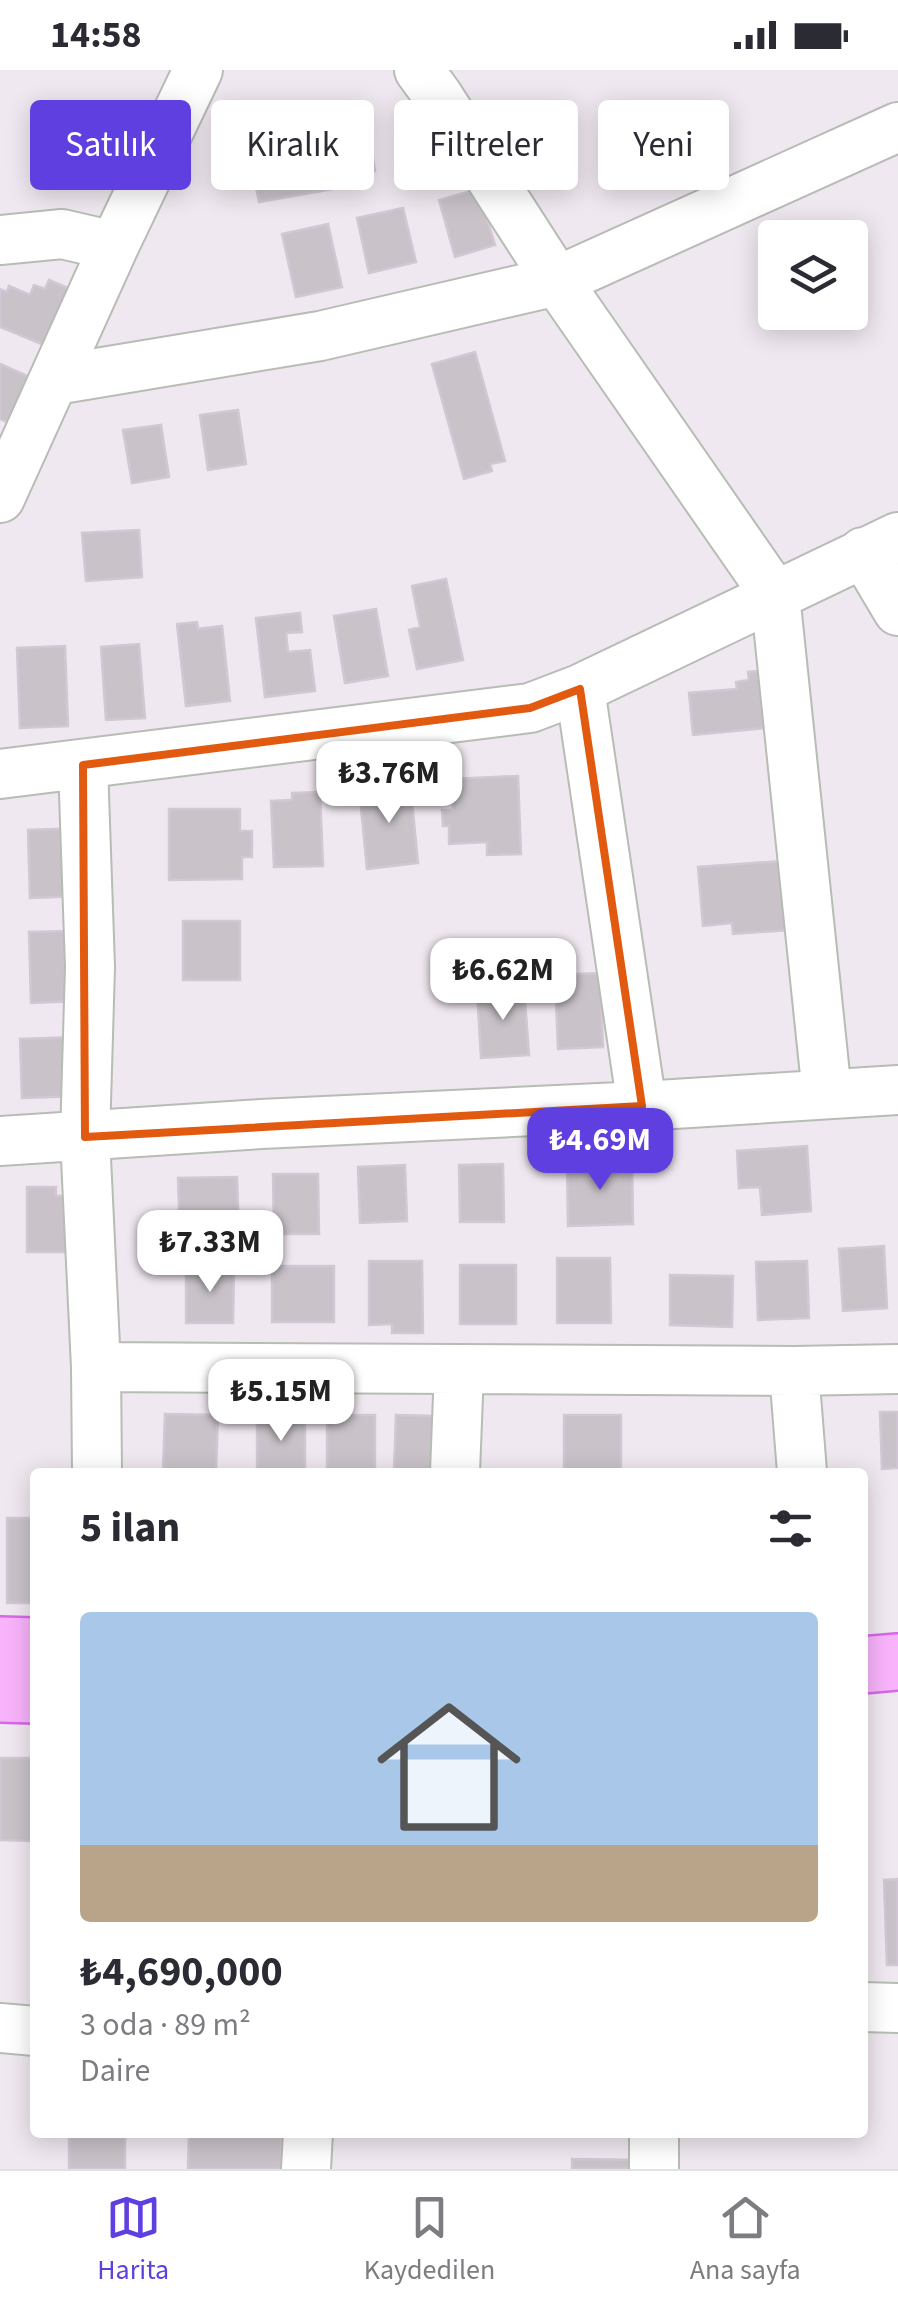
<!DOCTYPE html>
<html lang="tr">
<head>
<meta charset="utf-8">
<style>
	body { margin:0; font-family:"Source Sans 3",sans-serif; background:#f2f2f3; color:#2b2b33; height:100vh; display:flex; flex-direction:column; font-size:38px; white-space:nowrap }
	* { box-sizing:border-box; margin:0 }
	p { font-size:32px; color:#7c7c81 }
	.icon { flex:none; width:55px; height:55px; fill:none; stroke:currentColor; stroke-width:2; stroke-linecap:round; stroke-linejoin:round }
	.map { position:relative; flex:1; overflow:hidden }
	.panel { position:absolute; left:30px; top:1398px; width:838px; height:670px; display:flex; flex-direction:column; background:#fff; border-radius:10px; box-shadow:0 5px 25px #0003 }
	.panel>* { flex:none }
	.guide { position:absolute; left:30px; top:30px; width:840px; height:90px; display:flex; gap:20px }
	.tools { position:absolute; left:758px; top:150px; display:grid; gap:20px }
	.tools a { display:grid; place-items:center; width:110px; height:110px; border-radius:10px; background:#fff; box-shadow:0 5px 25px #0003; font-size:50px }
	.price { position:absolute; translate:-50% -85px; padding:0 22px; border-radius:20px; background:#fff; color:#222; font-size:32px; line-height:65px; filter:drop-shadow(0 2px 5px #0008) }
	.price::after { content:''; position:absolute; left:50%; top:60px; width:30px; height:22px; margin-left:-15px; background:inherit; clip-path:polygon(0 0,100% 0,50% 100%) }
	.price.current { background:#5f3fe0; color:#fff }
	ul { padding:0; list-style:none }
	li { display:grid; align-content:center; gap:20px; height:530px; padding:0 50px }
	li span { display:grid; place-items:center; height:310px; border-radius:10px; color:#555 }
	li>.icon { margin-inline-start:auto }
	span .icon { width:180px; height:180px; fill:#fffc; stroke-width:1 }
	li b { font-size:42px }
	h2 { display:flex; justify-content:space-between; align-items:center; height:120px; padding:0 50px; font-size:42px }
	.chip { padding:0 35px; border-radius:10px; background:#fff; box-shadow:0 5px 25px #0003; font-size:35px; line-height:90px }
	.chip.current { background:#5f3fe0; color:#fff }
	.status { display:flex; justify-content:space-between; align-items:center; height:70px; padding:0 50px; background:#fff; direction:ltr }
	.status svg { height:28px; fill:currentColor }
	.tabs { display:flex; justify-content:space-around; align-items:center; height:140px; border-top:2px solid #e1e1e2; background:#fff; font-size:28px; color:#7c7c81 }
	.tabs a { display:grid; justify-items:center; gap:5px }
	.tabs .current { color:#5f3fe0 }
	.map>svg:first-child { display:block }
	.building { fill:#c9c3c9; stroke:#d2c7d5; stroke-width:2.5 }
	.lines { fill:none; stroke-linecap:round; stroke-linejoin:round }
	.minor-casing { stroke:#b7bcb5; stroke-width:52 }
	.major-casing { stroke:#d668ea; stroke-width:60 }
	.minor { stroke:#fff; stroke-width:48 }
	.major { stroke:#f8b3fb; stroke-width:55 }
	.marked { fill:none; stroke:#e15a10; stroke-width:8; stroke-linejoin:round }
</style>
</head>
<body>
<div class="status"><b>14:58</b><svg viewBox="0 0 49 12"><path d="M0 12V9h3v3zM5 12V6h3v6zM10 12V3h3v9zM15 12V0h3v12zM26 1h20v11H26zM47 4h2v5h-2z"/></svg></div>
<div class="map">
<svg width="898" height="2099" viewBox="0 0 898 2099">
	<rect width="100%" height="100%" fill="#f0e8f0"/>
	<!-- building -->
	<path class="building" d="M371,76L375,101L331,109L333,119L259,132L252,98Z
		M478,119L495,175L455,187L439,130Z
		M403,138L416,192L369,203L357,148Z
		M328,154L342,217L296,227L282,164Z
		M49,210L77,222L54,279L0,257V219L7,222L9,216L30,225L34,215L45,219Z
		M475,282L505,391L490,394L492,401L464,409L432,294Z
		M0,294L43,313L23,359L0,349Z
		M238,340L246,394L208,400L200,345Z
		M161,355L169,407L132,413L123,360Z
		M139,460L142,507L86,511L82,463Z
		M446,509L463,590L417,599L409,560L420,557L412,516Z
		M376,539L388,606L345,613L334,546Z
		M300,543L302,562L286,563L288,582L310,580L315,621L265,627L256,548Z
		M197,552L198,559L222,556L230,631L186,636L177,554Z
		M139,574L145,648L106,650L101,577Z
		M65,576L68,656L20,658L17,578Z
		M781,599L786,656L693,665L689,623L737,619L736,612L749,610L748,602Z
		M518,706L521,784L487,785V772L449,774V756H443L442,740H453L451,709Z
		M410,711L418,793L367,799L360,728L375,727L373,715Z
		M320,722L323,796L274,797L271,731L292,730V723Z
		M169,739H240V761H252V787H242V809L169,810Z
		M80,758L82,826L30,828L28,760Z
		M797,790L802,859L733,864L732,853L703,856L698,797Z
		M183,851H240V910H183Z
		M76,861L79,931L31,933L29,862Z
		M600,903L603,977L558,979L555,905Z
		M524,917L529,985L481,988L477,920Z
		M76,967L78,1026L22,1028L20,969Z
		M807,1076L811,1141L762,1145L760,1117L739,1118L737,1081Z
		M632,1089L633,1154L568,1156L567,1091Z
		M503,1094L504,1152H460L459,1095Z
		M405,1095L407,1151L360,1153L358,1097Z
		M273,1104H318L319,1164H274Z
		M237,1107L239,1166L180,1167L178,1108Z
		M27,1117H56V1126H80L81,1182H27Z
		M884,1176L887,1238L843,1241L839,1179Z
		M557,1188H610L611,1253H557Z
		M369,1191H422L423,1263H392V1254L369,1255Z
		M807,1191L809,1248L758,1250L756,1192Z
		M460,1195H516V1254H460Z
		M272,1196H334V1252H272Z
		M186,1198H234L233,1253H186Z
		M670,1205L733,1206L732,1257L670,1255Z
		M880,1342H898V1398L882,1399Z
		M165,1344L218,1345L216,1401L163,1400Z
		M257,1345H305V1402H257Z
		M327,1345H375V1402H327Z
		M396,1345L437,1346L436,1402H394Z
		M564,1345H621V1402H564Z
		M7,1448H35V1533H7Z
		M0,1688H33L32,1771L0,1770Z
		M898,1809V1895H887L884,1810Z
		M69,2062H125V2099H69Z
		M189,2062H282L281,2099H188Z
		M572,2089L647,2090V2099H572Z"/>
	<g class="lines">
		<defs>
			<path id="minor" d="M419,0L438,26L557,211L775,525L827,1024
				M0,170L62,164L114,176
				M55,310L320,266L557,211L898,57
				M0,428L114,176L198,0
				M863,482L898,541
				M580,619L642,1036
				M83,695L90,897L85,1067L96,1297L97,1402
				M0,704L530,638L580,619L898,467
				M0,1071L261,1054L642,1036L898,1020
				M96,1297L794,1301L898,1299
				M794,1301L802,1402
				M455,1402L459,1300
				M862,1937L898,1938
				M0,1958L35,1961
				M306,2099L308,2062
				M654,2099V2062"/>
			<path id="major" d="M0,1575L35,1576
				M862,1595L898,1592
				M0,1624L35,1625"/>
		</defs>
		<!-- minor casing -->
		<use href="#minor" class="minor-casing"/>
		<!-- major casing -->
		<use href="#major" class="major-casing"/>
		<!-- minor -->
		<use href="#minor" class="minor"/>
		<!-- major -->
		<use href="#major" class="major"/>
	</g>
	<!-- marked area -->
	<path class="marked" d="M580,619L642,1036L85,1067L83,695L530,638Z"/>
</svg>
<div class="tools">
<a><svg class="icon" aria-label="layers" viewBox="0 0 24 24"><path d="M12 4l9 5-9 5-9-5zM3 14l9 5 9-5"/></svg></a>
</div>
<b class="price" style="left:389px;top:756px">₺3.76M</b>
<b class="price" style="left:503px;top:953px">₺6.62M</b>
<b class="price current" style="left:600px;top:1123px">₺4.69M</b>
<b class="price" style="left:210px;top:1225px">₺7.33M</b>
<b class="price" style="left:281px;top:1374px">₺5.15M</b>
<div class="guide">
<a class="chip current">Satılık</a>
<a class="chip">Kiralık</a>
<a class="chip">Filtreler</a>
<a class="chip">Yeni</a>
</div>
<section class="panel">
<h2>5 ilan<svg class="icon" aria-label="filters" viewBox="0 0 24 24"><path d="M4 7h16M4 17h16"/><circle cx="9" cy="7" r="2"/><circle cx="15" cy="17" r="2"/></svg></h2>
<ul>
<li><span style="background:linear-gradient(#a9c7e8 75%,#b9a48a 0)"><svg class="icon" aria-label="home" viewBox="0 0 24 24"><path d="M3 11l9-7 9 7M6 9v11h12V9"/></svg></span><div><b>₺4,690,000</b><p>3 oda · 89 m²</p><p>Daire</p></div></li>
</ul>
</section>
</div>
<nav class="tabs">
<a class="current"><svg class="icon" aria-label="map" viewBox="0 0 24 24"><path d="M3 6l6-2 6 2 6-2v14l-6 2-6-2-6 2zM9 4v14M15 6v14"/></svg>Harita</a>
<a><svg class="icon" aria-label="saved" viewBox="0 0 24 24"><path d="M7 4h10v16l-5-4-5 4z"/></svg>Kaydedilen</a>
<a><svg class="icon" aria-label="home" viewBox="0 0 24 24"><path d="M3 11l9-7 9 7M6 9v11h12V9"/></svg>Ana sayfa</a>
</nav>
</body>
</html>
